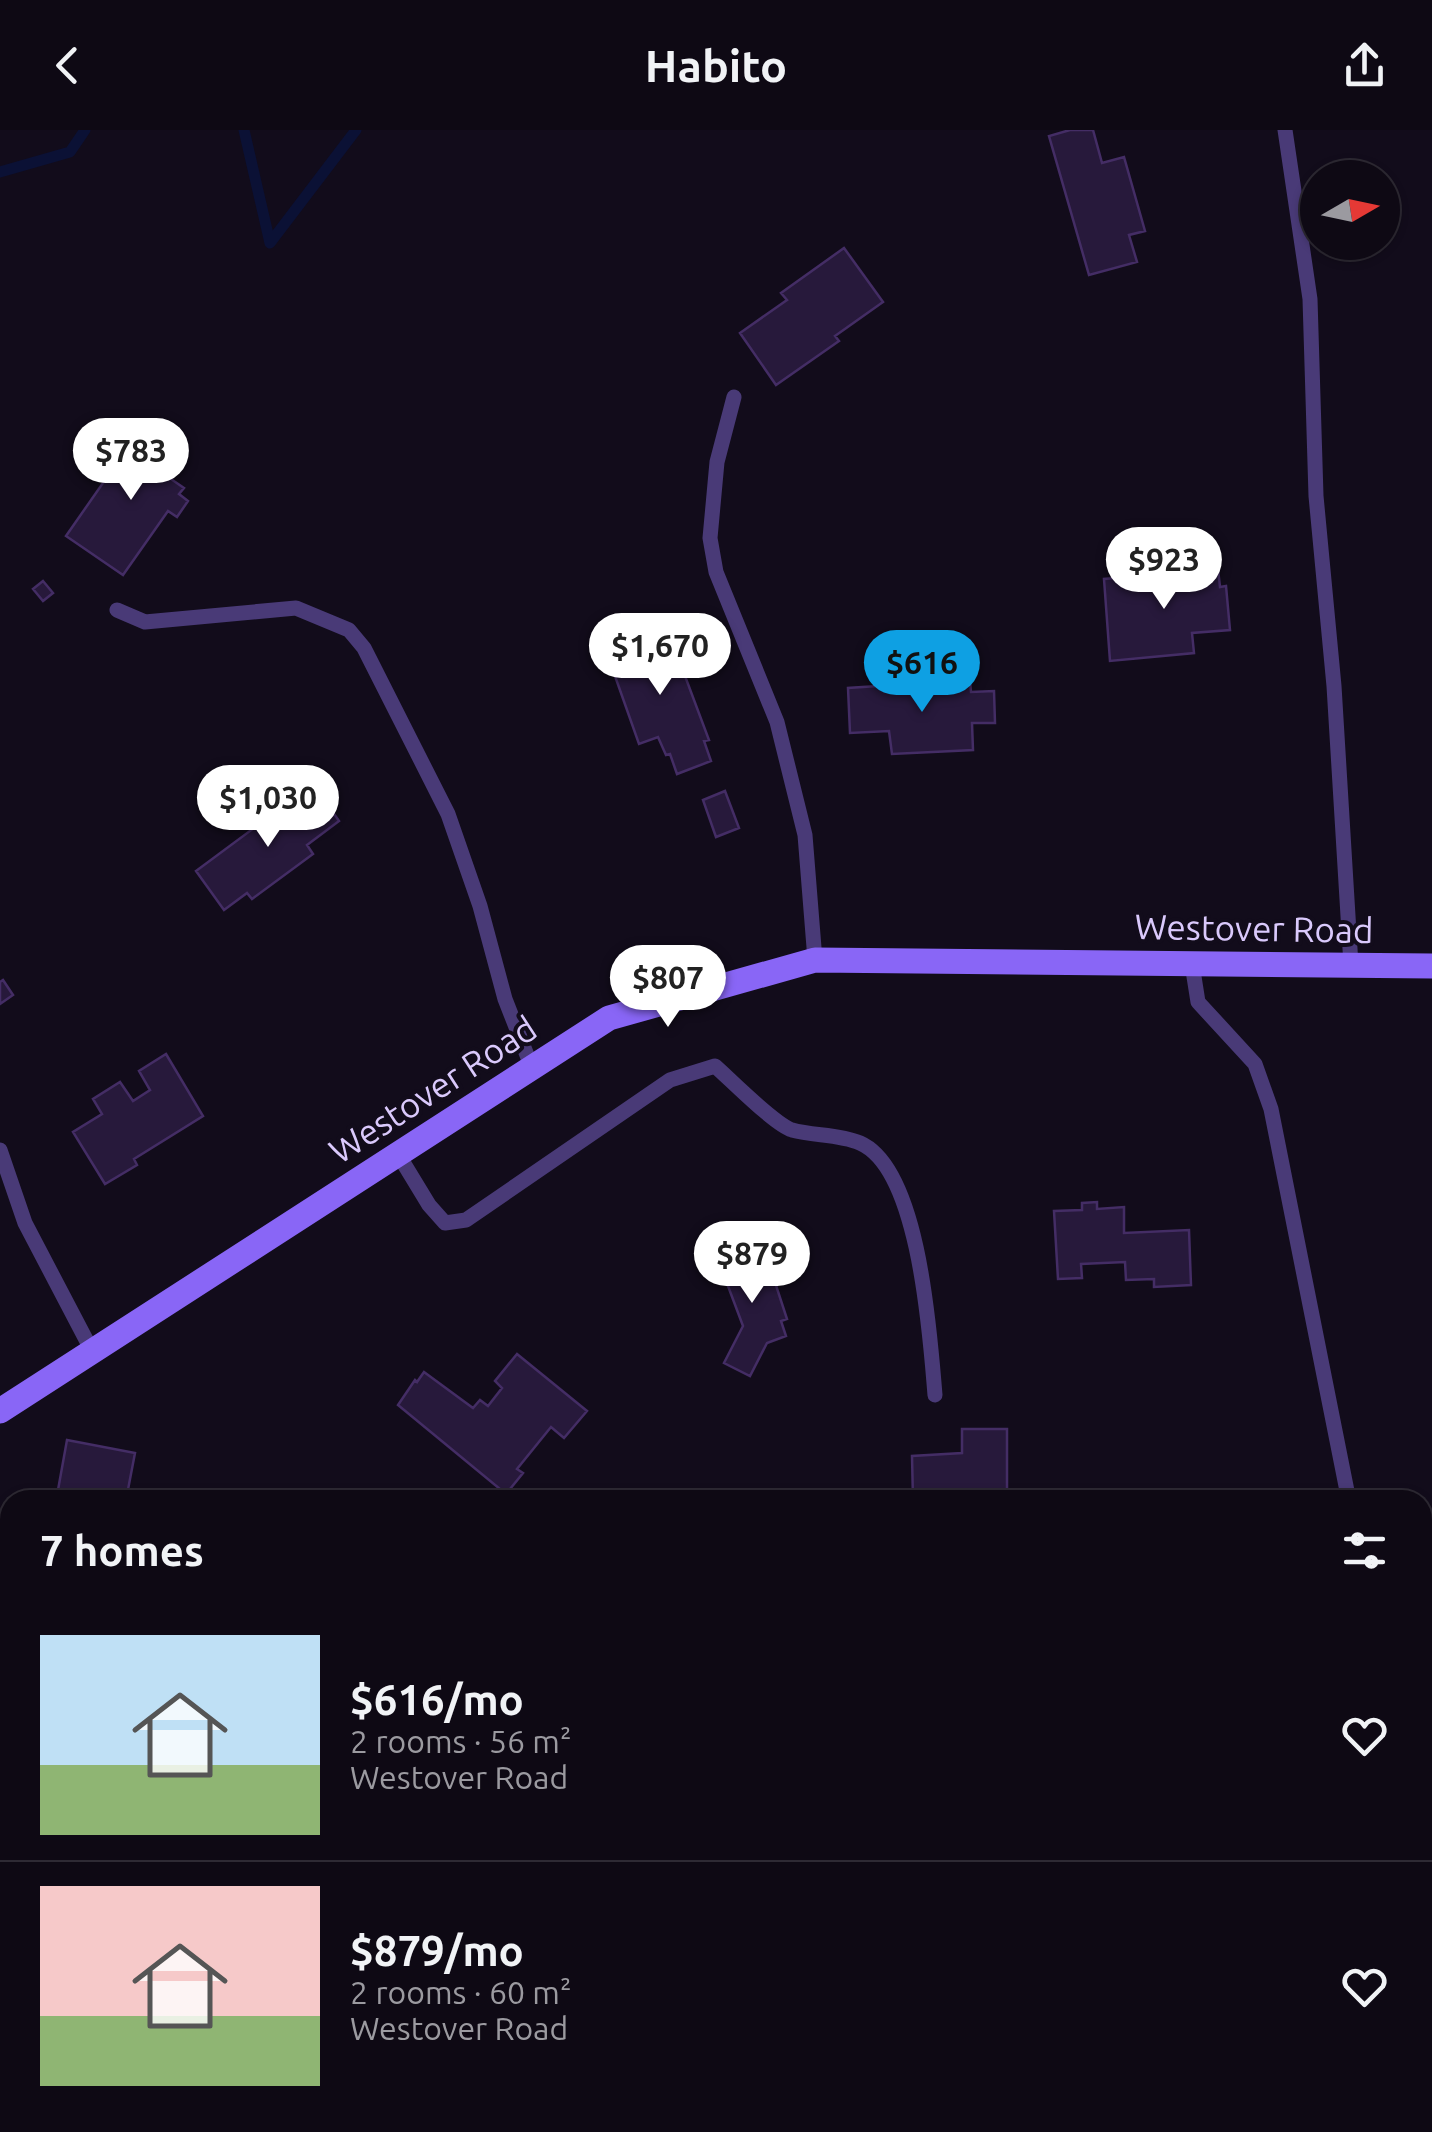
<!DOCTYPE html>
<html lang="en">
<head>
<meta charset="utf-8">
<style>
	body { margin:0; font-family:Ubuntu,sans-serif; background:#1c1722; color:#f1f3f6; height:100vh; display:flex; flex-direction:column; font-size:38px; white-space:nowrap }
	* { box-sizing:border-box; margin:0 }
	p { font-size:32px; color:#9b9aa0 }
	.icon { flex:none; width:55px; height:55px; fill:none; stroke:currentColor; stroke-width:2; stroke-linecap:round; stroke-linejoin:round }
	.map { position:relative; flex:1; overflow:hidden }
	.details { position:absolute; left:0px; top:1360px; width:1432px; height:642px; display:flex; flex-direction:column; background:#0e0914; border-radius:30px 30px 0 0; box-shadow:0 2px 8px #0004,0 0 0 2px #2e2a34 }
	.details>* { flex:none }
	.needle { width:65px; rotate:81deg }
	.controls { position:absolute; left:1300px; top:30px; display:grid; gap:20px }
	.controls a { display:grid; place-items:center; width:100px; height:100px; border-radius:50%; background:#0e0914; box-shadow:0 2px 8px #0004,0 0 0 2px #2e2a34; font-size:50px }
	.price { position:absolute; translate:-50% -85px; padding:0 22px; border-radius:35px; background:#fff; color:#222; font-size:32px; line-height:65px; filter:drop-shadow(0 2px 5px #0008) }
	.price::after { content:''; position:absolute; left:50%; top:60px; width:30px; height:22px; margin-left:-15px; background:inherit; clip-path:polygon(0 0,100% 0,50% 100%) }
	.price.current { background:#0ea0e3; color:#111 }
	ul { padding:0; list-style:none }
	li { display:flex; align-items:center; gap:30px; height:250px; padding:0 40px }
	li+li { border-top:2px solid #2e2a34 }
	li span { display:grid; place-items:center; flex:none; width:280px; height:200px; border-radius:0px; color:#555 }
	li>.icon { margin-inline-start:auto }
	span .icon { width:120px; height:120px; fill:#fffc; stroke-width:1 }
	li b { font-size:42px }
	h2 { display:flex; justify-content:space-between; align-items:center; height:120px; padding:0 40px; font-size:42px }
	header { display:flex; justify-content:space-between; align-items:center; height:130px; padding:0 40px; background:#0e0914; font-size:45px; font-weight:700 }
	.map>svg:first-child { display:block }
	.water { fill:url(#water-ripples) }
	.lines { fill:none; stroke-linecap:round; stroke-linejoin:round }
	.stream { stroke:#0b1135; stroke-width:11 }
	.building { fill:#27193b; stroke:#442d65; stroke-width:2.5 }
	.lane { stroke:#493a77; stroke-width:15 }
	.secondary { stroke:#8966f6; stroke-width:25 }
	.labels { text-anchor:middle; stroke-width:8; stroke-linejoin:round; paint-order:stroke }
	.street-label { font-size:35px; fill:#dac9fc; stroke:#120c1b }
</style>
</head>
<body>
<header><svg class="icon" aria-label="back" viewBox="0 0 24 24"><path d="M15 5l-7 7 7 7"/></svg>Habito<svg class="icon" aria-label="share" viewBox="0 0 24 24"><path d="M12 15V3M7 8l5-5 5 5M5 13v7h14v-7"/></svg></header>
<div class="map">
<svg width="1432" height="2002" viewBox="0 0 1432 2002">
	<defs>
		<pattern id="water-ripples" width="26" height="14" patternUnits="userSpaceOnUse" patternTransform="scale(2.5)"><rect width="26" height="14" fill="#0b1135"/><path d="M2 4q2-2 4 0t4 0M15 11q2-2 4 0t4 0" fill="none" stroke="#2e3253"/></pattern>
	</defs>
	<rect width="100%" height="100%" fill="#120c1b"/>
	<!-- water -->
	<path class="water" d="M0,1382H10V1523L0,1521Z"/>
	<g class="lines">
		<!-- stream -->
		<path class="stream" d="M244,0L270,113L356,0
			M0,42L70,22L85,0"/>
	</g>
	<!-- building -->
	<path class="building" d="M1070,0H1093L1102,33L1124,27L1145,101L1129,105L1137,132L1089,145L1049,6Z
		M844,118L883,172L835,206L839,211L776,255L740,203L787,170L781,163Z
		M142,297L184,325L168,347L184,358L179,364L188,371L177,387L168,381L123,445L66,406Z
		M1217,430L1220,457L1226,456L1230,500L1192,503L1194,523L1110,531L1104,449L1151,445L1152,460H1177L1175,434Z
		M43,451L53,463L43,471L33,459Z
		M632,499L639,518L671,506L685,537L682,538L709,610L704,611L711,631L677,644L670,624L666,625L658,607L639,614L609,529L613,527L607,508Z
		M970,550L971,562L994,561L995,593H972L973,620L892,624L889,601L850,603L848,558Z
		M315,657L339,691L307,715L313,724L252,769L247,763L224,780L196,741L281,678L283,680Z
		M725,661L739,698L716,707L703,670Z
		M3,850L13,865L0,874V852Z
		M166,924L203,986L134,1029L137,1035L105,1054L73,1002L102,984L93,969L120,952L133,971L150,960L139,941Z
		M1097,1072V1079L1124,1077V1103L1189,1100L1191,1155L1154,1157V1149L1126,1150L1125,1132L1081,1134L1082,1148L1058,1149L1054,1081L1082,1080V1073Z
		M751,1112L762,1143L771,1140L787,1189L781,1191L786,1206L767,1213L750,1246L724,1233L743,1196L716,1124Z
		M517,1224L587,1281L564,1308L551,1297L517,1339L523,1343L506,1364L398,1275L415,1250L417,1252L424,1242L473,1278L480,1270L488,1276L502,1258L495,1251Z
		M962,1299H1007V1370H913L912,1326L962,1323Z
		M67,1310L135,1323L126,1370L58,1360Z
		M10,1755V1818L0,1820V1757Z"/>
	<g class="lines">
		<!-- lane -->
		<path class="lane" d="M1285,0L1310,169L1316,366L1334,556L1351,835
			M734,267L717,332L710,408L716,442L777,592L805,705L815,830
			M117,480L145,492L296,478L349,500L364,518L448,684L480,776L505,869L532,938
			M1192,834L1198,872L1255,934L1271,979L1348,1366
			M0,1020L25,1093L92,1221
			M398,1024L429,1075L445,1093L466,1090L670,950L715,936C731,950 774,994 792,1000C813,1006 839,1004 860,1013C920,1039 930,1207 935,1265"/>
		<!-- secondary -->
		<path class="secondary" d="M0,1281L609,888L815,830L1432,836"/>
	</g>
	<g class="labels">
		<!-- street labels -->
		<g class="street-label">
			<text transform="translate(1254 799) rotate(1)" y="12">Westover Road</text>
			<text transform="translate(433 960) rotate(-33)" y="12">Westover Road</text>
		</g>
	</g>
</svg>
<div class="controls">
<a><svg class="needle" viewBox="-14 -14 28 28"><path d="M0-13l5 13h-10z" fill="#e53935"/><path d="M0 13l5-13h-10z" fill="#9b9aa0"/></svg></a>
</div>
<b class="price" style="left:131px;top:373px">$783</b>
<b class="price" style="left:1164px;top:482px">$923</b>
<b class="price" style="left:660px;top:568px">$1,670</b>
<b class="price current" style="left:922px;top:585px">$616</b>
<b class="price" style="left:268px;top:720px">$1,030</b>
<b class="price" style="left:668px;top:900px">$807</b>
<b class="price" style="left:752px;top:1176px">$879</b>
<section class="details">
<h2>7 homes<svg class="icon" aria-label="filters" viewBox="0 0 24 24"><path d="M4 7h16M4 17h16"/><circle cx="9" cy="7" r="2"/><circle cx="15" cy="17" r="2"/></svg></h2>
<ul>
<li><span style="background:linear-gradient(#bfe0f5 65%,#8fb573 0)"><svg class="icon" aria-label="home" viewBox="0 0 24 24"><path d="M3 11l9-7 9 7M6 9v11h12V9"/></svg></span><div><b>$616/mo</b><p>2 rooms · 56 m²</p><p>Westover Road</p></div><svg class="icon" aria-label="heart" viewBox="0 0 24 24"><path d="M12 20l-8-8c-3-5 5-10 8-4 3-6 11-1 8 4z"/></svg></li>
<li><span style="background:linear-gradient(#f6c9c9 65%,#8fb573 0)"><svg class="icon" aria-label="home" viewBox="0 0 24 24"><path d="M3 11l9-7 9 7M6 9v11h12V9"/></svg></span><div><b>$879/mo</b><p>2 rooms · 60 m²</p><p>Westover Road</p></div><svg class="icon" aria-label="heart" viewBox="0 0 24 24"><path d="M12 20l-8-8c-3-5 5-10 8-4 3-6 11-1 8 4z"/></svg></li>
</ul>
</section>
</div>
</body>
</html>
